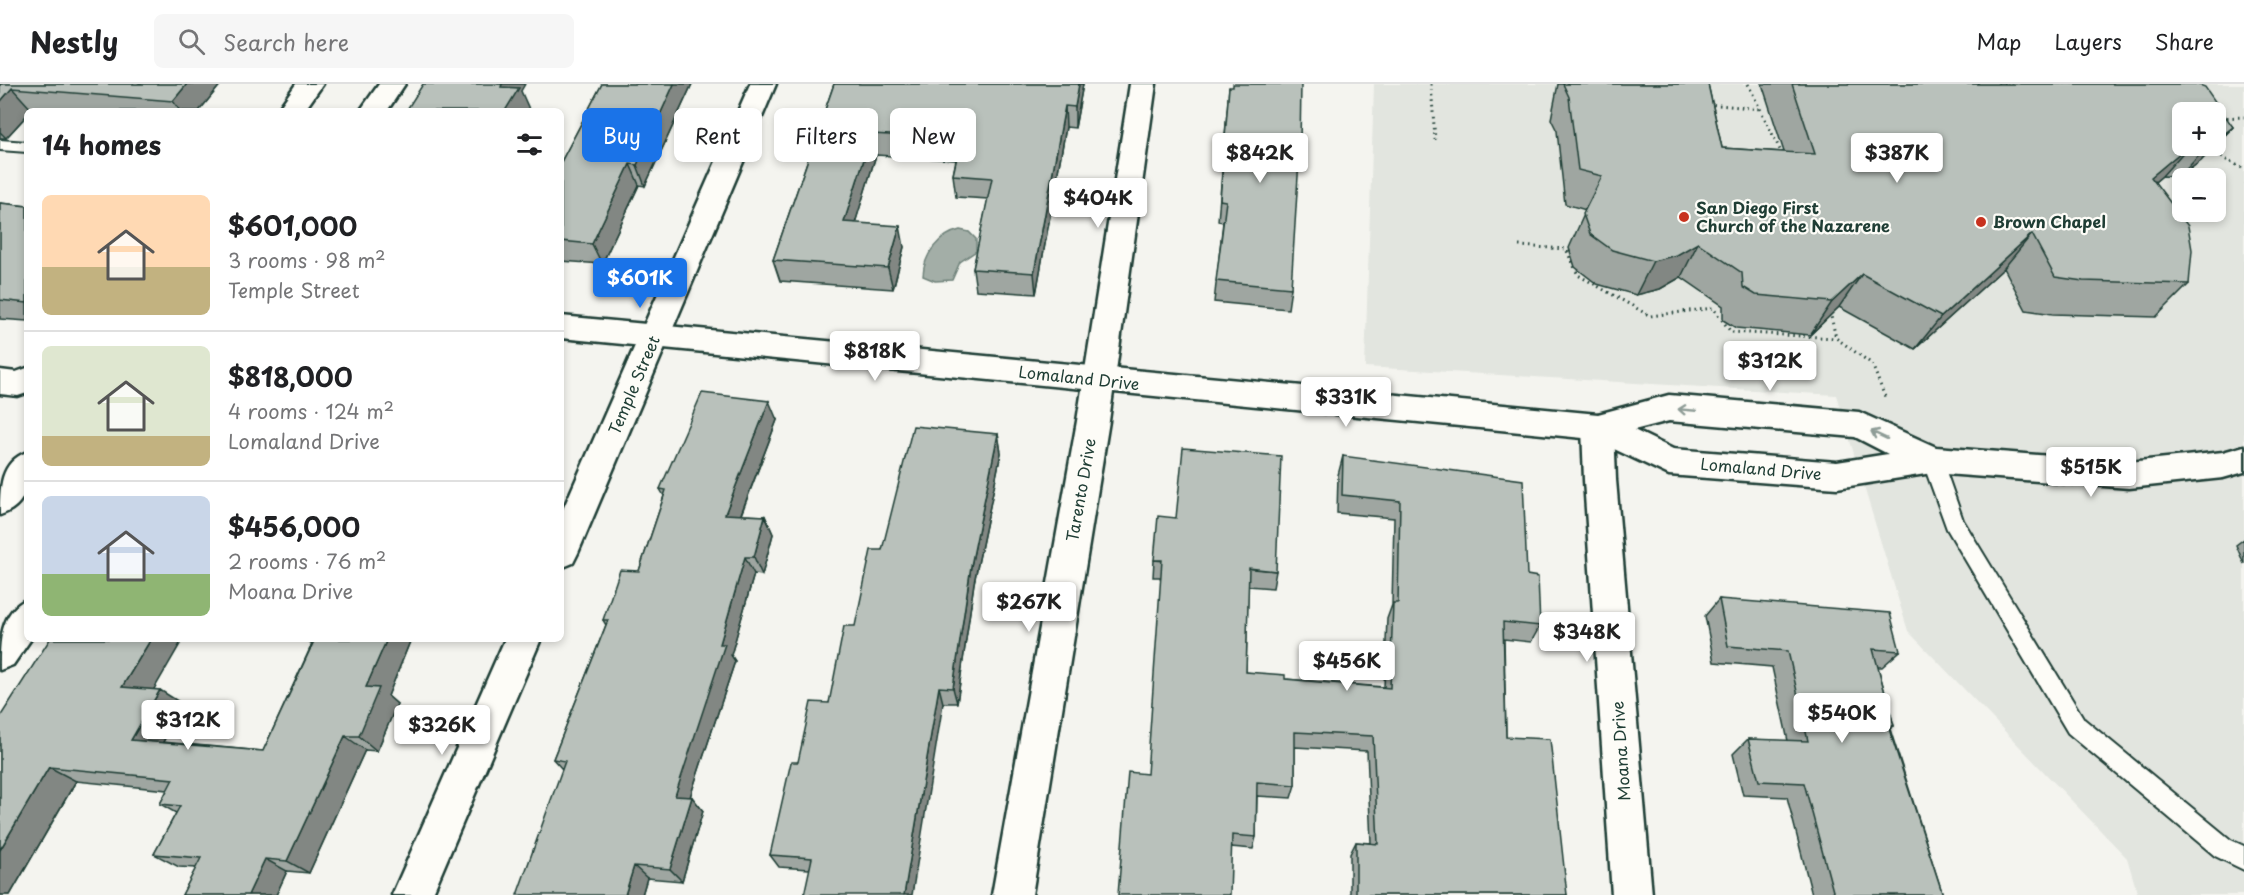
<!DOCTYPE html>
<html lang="en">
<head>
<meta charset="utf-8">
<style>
	body { margin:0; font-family:"Playpen Sans",sans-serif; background:#f6f6f6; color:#202124; height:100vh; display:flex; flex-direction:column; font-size:22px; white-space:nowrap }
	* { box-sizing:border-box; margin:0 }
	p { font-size:20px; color:#757577 }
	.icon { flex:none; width:33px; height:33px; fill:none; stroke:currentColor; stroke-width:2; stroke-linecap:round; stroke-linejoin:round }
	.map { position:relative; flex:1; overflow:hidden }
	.sheet { position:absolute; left:24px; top:24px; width:540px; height:534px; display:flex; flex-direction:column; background:#fff; border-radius:9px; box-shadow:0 3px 9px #0003 }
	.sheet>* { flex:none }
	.top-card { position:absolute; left:582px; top:24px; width:570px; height:54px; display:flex; gap:12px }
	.fabs { position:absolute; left:2172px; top:18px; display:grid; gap:12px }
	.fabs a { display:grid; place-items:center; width:54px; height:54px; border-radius:9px; background:#fff; box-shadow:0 3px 9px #0003; font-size:30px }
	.price { position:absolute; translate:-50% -51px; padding:0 14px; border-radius:6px; background:#fff; color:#222; font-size:20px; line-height:39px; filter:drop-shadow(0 2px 3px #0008) }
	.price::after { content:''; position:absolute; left:50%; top:36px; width:18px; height:14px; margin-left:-9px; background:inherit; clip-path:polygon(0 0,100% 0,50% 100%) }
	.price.current { background:#1a73e8; color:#fff }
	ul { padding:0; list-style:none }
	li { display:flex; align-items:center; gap:18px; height:150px; padding:0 18px }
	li+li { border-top:2px solid #e0e0e0 }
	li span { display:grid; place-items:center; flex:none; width:168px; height:120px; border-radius:9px; color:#555 }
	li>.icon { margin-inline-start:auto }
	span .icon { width:72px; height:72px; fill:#fffc; stroke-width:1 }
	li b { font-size:26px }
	h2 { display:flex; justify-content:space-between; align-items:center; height:72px; padding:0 18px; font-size:26px }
	.pill { padding:0 21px; border-radius:9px; background:#fff; box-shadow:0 3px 9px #0003; font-size:21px; line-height:54px }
	.pill.current { background:#1a73e8; color:#fff }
	header { display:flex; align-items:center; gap:36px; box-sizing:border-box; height:84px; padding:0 30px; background:#fff; border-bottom:2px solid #e0e0e0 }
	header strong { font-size:28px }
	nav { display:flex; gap:33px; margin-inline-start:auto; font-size:21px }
	.search { width:420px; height:54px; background:#f6f6f6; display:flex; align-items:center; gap:15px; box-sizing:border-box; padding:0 21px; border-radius:9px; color:#757577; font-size:22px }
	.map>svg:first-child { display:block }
	.built { fill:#e2e5df; fill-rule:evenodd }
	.water { fill:#a3aea7; stroke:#6e8179; stroke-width:1.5 }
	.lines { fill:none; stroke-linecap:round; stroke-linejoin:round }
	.lane-casing { stroke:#1f3d34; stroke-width:4 }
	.street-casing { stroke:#1f3d34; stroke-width:5 }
	.secondary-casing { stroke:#1f3d34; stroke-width:5 }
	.primary-casing { stroke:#1f3d34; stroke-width:5 }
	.path { stroke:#1f3d34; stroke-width:3; stroke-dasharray:1.5 4; stroke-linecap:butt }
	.lane { fill:#fdfcf7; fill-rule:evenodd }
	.street { fill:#fdfcf7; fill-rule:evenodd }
	.secondary { fill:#fdfcf7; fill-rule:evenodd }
	.primary { fill:#fdfcf7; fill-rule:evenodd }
	.wall { fill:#9fa6a1; stroke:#1f3d34; stroke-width:1.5; fill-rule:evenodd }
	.shaded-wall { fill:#828783; stroke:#1f3d34; stroke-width:1.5 }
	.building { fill:#b9c1bb; stroke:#1f3d34; stroke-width:1.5 }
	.oneway { stroke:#8e9c96 }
	.poi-dot { fill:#c8321e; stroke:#fdfcf7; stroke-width:2 }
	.labels { text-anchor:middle; stroke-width:4.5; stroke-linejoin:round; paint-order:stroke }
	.poi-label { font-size:16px; font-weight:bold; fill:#1f3d34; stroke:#fdfcf7; text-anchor:start }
	.street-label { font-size:16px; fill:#1f3d34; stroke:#fdfcf7 }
</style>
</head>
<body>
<header>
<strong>Nestly</strong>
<div class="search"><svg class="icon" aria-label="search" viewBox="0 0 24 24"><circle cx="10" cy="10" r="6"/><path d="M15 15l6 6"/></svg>Search here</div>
<nav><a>Map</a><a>Layers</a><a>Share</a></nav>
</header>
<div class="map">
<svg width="2244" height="811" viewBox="0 0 2244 811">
	<rect width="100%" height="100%" fill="#f4f4ef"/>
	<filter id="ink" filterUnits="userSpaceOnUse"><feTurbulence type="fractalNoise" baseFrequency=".0167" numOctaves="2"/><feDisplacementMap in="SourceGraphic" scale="12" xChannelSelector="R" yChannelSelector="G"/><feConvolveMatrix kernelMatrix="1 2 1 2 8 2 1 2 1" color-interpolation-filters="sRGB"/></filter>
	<g filter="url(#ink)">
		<!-- built -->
		<path class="built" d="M1374,0H2244V811H2138L2127,774L1908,547L1836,311L1365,283ZM2182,28H2216V62H2182ZM2182,94H2216V128H2182Z"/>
		<!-- water -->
		<path class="water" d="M960,146L969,148L976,155V167L960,178L952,196L935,197L923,192C924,170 939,151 960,146Z"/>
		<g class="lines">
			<defs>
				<path id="lane" d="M0,56L27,58V68L0,66Z
					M1932,368L1939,370L1942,376L1963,436L2084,635L2231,756L2244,762V786L2215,772L2068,649L1947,445L1922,376L1925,370Z"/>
				<path id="street" d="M379,0H405L387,27H360Z
					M750,0H776L578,469L573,479L561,484V430Z
					M1130,0H1156L1109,337L1032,811H992L1077,337Z
					M27,284V309L18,312L0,310V286L16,288Z
					M1598,330L1609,334L1614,343L1616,396L1652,811H1612L1584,396L1582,343L1587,334Z
					M27,515V555H31L13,581L0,586C0,557 0,528 27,515Z
					M505,555H541L432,811H392Z"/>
				<path id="secondary" d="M561,232L1598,330L1669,311L1859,328L1936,363L2129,378L2223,368L2244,362V388L2223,394L2129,404L1932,389L1837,404L1669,391L1593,355L561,254ZM1669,337L1855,353L1888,370L1837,378L1673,365L1634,346Z"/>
				<path id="primary" d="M296,0H323L304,27H277Z
					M27,368C27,395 32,420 0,431C0,403 0,378 27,368Z"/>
			</defs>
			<!-- lane casing -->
			<use href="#lane" class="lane-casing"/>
			<!-- street casing -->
			<use href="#street" class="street-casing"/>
			<!-- secondary casing -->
			<use href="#secondary" class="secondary-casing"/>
			<!-- primary casing -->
			<use href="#primary" class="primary-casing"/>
			<!-- path -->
			<path class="path" d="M1431,0L1435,56
				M1748,0L1783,72
				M1708,20L1761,25
				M2216,34L2244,33
				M2209,62L2219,72L2244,85
				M1519,162L1566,165L1578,191L1650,232L1713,224L1731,248L1836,254
				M1830,228L1836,254L1872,280L1885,313"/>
			<!-- lane -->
			<use href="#lane" class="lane"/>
			<!-- street -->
			<use href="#street" class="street"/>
			<!-- secondary -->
			<use href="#secondary" class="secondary"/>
			<!-- primary -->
			<use href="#primary" class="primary"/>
		</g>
		<!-- wall -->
		<path class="wall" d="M0,0H221L199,27H48L32,26L6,54H0Z
			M602,0H692L645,102L639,101L602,180L561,177V78Z
			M834,0H1083L1075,44L1066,43L1036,210L976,206L973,185L988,115L956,113L953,91L956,76L876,71L855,139L904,163L893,205L780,197L773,176Z
			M1558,0H1708L1722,64L1784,68L1762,0H2197L2233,43L2201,77L2179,93L2162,92L2155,98L2189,200L2156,233L2053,230L2026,226L2004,184L1915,265L1839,223L1810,251L1736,244L1723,236V222L1681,193L1660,205L1636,211L1597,200L1575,183L1569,164L1586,126L1565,120L1557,47L1551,35ZM2182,28L2216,62H2182Z
			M1229,3L1291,204L1288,225L1214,218L1223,138L1218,137Z
			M0,119L27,122V237L0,235Z
			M777,336L741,431L765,432L773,450L762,491L754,490L731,571L735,577L690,713H692L703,727L682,797L647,794L642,811L562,685L553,675L606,541L603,536L639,487L664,412L660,405Z
			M998,350L1001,369L974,499L957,619H943L809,785L779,783L770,771L798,678L829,619L882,466Z
			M1343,372L1527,491L1540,542L1531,558L1504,555L1506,653L1567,811H1350V770L1356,758L1371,759L1367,667L1295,663V701L1291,714L1257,712L1256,753L1253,765L1231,763L1160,493H1153L1154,476L1276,487L1273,504L1248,502L1246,588L1285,595L1384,603L1387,535L1392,521L1394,434L1337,429L1338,391Z
			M2244,455V480L2236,461Z
			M1719,515L1900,567L1882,583H1878L1894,642L1890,645L1943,811H1812L1787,713L1743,711L1733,670L1748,655L1788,657L1772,583L1714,578L1705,532Z
			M306,555H411L388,612L397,620L377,667L365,666L309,789L287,787L276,811H182L196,784L179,783L154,770L176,729L160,720L167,706L76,697L10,811H0V633L154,605L184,621L163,658L263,667L312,560Z"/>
		<!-- shaded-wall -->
		<path class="shaded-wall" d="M187,0H221L199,27H180L173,17Z
			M502,0H525L521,7L529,25L528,27H505L501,3Z
			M674,0H692L645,102L637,81Z
			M1079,0H1083L1075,44V23Z
			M12,4L32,26L30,27H27V31L6,54L0,48V18Z
			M1065,22L1066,43L1036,210L1034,189Z
			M2233,43L2201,77L2179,93L2208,62H2216V56Z
			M872,50L876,71L849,159L844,138Z
			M2188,62H2189L2162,92L2120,127L2151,93Z
			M630,80L639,101L602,180L592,160Z
			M900,142L904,163L893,205L888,184Z
			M2032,150L2004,184L1915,265L1941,233Z
			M1698,159L1681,193L1660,205L1636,211L1653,177Z
			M1862,190L1839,223L1810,251L1832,218Z
			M769,317L777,336L734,448L725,430Z
			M998,350L1001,369L974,499L957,619L953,604L971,482Z
			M765,432L773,450L762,491L754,473Z
			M745,473L754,490L731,571L735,577L686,725L675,712L720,560Z
			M151,555H183L146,619L122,603Z
			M387,555H411L388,612L397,620L377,667L359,652L366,603Z
			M939,603L943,619L912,811H904Z
			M160,606L184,621L156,670L131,656Z
			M345,652L365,666L309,789L287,777Z
			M49,683L76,697L10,811H0V766Z
			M692,713L703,727L682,797L670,785Z
			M265,775L287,787L276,811H248Z
			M634,782L647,794L642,811H625Z"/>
		<!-- building -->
		<path class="building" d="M0,0H187L173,17L12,4L0,18Z
			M423,0H502L501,3L519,4L505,27H406Z
			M602,0H674L637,81L630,80L592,160L561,157V78Z
			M834,0H1079L1075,23L1065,22L1034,189L973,185L992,94L953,91L961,55L872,50L844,138L900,142L888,184L773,176Z
			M1233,0H1301L1300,60L1291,204L1216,197L1226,117L1220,116L1229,3H1233Z
			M1563,0H1708L1722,64L1815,70L1792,0H2197L2205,3L2233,43L2216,56V28H2182V62H2188L2151,93L2188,142L2192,166L2189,200L2083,197L2055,193L2032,150L1941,233L1862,190L1832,218L1756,211L1743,203L1742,189L1698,159L1677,171L1653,177L1612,166L1590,150L1583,130L1602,92L1578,86L1569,13Z
			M0,119L27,122V219L0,216Z
			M702,309L769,317L725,430L765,432L754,473H745L720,560H725L675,712L692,713L670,785L634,782L625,811H517L565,677L553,675L608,536H603L620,486L639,487L666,406L660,405Z
			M913,342L998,350L971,482L953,604L939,603L904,811H804L812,774L770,771L791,678H798L811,618L829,619L844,542H855L871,466H882Z
			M1183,364L1281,372L1276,487L1249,484L1246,588L1285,591V595L1390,604L1393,519H1398L1400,417L1342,411L1343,372L1523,396L1527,491L1538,493L1540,542L1503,538L1506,653L1550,655L1567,811H1356V758L1378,760L1373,652L1295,648V701L1257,698L1256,753L1232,751L1230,811H1118L1128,688L1147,690L1162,476H1154L1158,432L1176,434Z
			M1719,515L1890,529L1900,567L1873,565L1894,642H1888L1943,811H1834L1804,699L1759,697L1748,655L1808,657L1788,567L1728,562Z
			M50,555H151L122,603L160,606L131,656L263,667L315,555H387L366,603L379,604L359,652H345L287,777L265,775L248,811H182L201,774L154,770L180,722L160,720L173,695L49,683L0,766V633Z"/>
		<!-- one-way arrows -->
		<defs><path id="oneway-shaft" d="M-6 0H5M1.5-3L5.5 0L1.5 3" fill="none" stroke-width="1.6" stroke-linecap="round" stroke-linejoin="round" transform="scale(1.5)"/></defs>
		<g class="oneway">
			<use href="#oneway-shaft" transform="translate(1687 326) rotate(-175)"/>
			<use href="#oneway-shaft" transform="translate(1879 351) rotate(-155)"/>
		</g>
	</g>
	<!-- markers -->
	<g class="poi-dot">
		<circle cx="1684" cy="133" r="6"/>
		<circle cx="1981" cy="138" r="6"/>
	</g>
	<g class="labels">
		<!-- poi labels -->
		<g class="poi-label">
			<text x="1696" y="130">San Diego First<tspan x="1696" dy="18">Church of the Nazarene</tspan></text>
			<text x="1993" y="144">Brown Chapel</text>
		</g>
		<!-- street labels -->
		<g class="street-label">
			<text transform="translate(1079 294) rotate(6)" y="6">Lomaland Drive</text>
			<text transform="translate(634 301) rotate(-67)" y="6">Temple Street</text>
			<text transform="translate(1761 385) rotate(5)" y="6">Lomaland Drive</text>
			<text transform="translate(1081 406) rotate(-80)" y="6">Tarento Drive</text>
			<text transform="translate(1621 667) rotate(-94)" y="6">Moana Drive</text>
		</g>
	</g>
</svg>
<div class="fabs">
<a>+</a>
<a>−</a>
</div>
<b class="price" style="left:1260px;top:100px">$842K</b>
<b class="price" style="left:1897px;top:100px">$387K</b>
<b class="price" style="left:1098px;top:145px">$404K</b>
<b class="price current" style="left:640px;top:225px">$601K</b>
<b class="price" style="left:875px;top:298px">$818K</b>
<b class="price" style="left:1770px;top:308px">$312K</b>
<b class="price" style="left:1346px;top:344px">$331K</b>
<b class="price" style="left:2091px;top:414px">$515K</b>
<b class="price" style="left:1029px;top:549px">$267K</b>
<b class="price" style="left:1587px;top:579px">$348K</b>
<b class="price" style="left:1347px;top:608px">$456K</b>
<b class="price" style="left:1842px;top:660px">$540K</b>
<b class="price" style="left:188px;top:667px">$312K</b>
<b class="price" style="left:442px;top:672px">$326K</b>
<div class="top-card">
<a class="pill current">Buy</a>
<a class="pill">Rent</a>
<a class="pill">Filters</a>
<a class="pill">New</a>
</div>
<section class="sheet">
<h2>14 homes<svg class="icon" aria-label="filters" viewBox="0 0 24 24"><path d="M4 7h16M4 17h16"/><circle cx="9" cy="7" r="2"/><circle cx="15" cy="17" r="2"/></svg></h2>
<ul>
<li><span style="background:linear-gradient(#ffd9b3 60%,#c2b280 0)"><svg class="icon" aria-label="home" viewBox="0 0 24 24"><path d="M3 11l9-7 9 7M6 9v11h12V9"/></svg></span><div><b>$601,000</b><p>3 rooms · 98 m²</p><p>Temple Street</p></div></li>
<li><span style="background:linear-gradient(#dfe7d0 75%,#c2b280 0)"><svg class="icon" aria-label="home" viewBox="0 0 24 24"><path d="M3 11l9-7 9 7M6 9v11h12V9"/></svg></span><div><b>$818,000</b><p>4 rooms · 124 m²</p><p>Lomaland Drive</p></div></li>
<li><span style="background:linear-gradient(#c9d6e8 65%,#8fb573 0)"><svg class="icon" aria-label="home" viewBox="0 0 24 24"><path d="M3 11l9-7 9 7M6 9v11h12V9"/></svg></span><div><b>$456,000</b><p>2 rooms · 76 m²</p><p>Moana Drive</p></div></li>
</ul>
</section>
</div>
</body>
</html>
